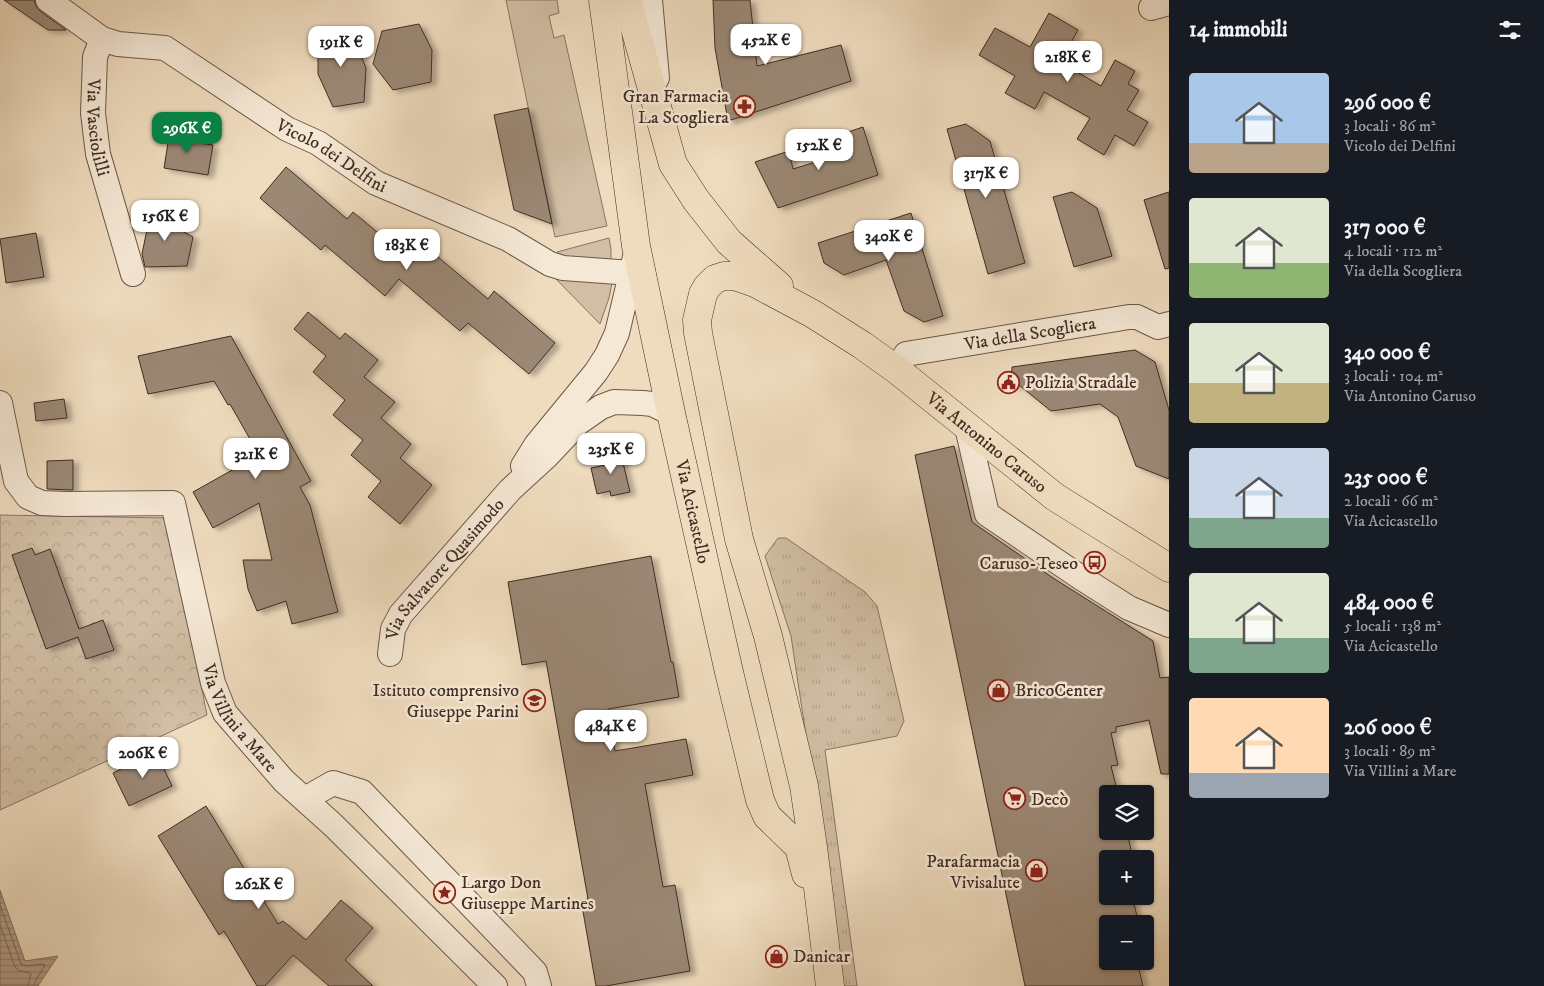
<!DOCTYPE html>
<html lang="it">
<head>
<meta charset="utf-8">
<style>
	body { margin:0; font-family:"IM FELL DW Pica",serif; background:#242831; color:#f1f3f6; height:100vh; display:flex; flex-direction:column; font-size:19px; white-space:nowrap }
	* { box-sizing:border-box; margin:0 }
	p { font-size:16px; color:#9ea1a6 }
	.icon { flex:none; width:28px; height:28px; fill:none; stroke:currentColor; stroke-width:2; stroke-linecap:round; stroke-linejoin:round }
	.map { position:relative; flex:1; overflow:hidden }
	.side { display:flex; flex-direction:column; background:#171b24; width:375px }
	.side>* { flex:none }
	.fabs { position:absolute; left:1099px; top:785px; display:grid; gap:10px }
	.fabs a { display:grid; place-items:center; width:55px; height:55px; border-radius:5px; background:#171b24; box-shadow:0 1px 4px #0004; font-size:25px }
	.price { position:absolute; translate:-50% -42px; padding:0 11px; border-radius:10px; background:#fff; color:#222; font-size:16px; line-height:32px; filter:drop-shadow(0 1px 2px #0008) }
	.price::after { content:''; position:absolute; left:50%; top:30px; width:15px; height:11px; margin-left:-8px; background:inherit; clip-path:polygon(0 0,100% 0,50% 100%) }
	.price.active { background:#0b8043; color:#fff }
	ul { padding:0; list-style:none }
	li { display:flex; align-items:center; gap:15px; height:125px; padding:0 20px }
	li span { display:grid; place-items:center; flex:none; width:140px; height:100px; border-radius:5px; color:#555 }
	li>.icon { margin-inline-start:auto }
	span .icon { width:60px; height:60px; fill:#fffc; stroke-width:1 }
	li b { font-size:21px }
	h2 { display:flex; justify-content:space-between; align-items:center; height:60px; padding:0 20px; font-size:21px }
	main { display:flex; flex:1; min-height:0 }
	.map>svg:first-child { display:block }
	.grass { fill:url(#grass-tufts); stroke:#897564 }
	.forest { fill:url(#forest-crowns); stroke:#897564 }
	.garden { fill:#d1bea4; stroke:#897564 }
	.water { fill:url(#water-rules); stroke:#867260 }
	.lines { fill:none; stroke-linecap:round; stroke-linejoin:round }
	.shore { stroke:#7a6656; stroke-width:1 }
	.building { fill:#9b8874; stroke:#412c23; filter:url(#shadow) }
	.minor-casing { stroke:#6c584a; stroke-width:26 }
	.major-casing { stroke:#412c23; stroke-width:29 }
	.minor { stroke:#f5e8d5; stroke-width:24 }
	.major { stroke:#efdcbe; stroke-width:28 }
	.labels { text-anchor:middle; stroke-width:5; stroke-linejoin:round; paint-order:stroke }
	.poi-label { font-size:18px; fill:#412c23; stroke:#f5e8d5; text-anchor:start }
	.street-label { font-size:18px; fill:#412c23; stroke:#f5e8d5 }
</style>
</head>
<body>
<main>
<div class="map">
<svg width="1169" height="986" viewBox="0 0 1169 986">
	<defs>
		<pattern id="grass-tufts" width="24" height="20" patternUnits="userSpaceOnUse" patternTransform="scale(1.25)"><rect width="24" height="20" fill="#d1bea4"/><path d="M3 7l-1-3M5 7V3M7 7l1-3M15 17l-1-3M17 17v-4M19 17l1-3" fill="none" stroke="#b5a38d"/></pattern>
		<pattern id="forest-crowns" width="20" height="18" patternUnits="userSpaceOnUse" patternTransform="scale(1.25)"><rect width="20" height="18" fill="#d1bea4"/><path d="M2 6a3 3 0 1 1 6 0M12 15a3 3 0 1 1 6 0" fill="none" stroke="#b5a38d"/></pattern>
		<pattern id="water-rules" width="6" height="5" patternUnits="userSpaceOnUse" patternTransform="scale(1.25)"><rect width="6" height="5" fill="#b4a089"/><path d="M0 2.5h6" fill="none" stroke="#948370"/></pattern>
		<filter id="shadow"><feDropShadow dx="5.5" dy="3" stdDeviation="2.5" flood-color="#0004"/></filter>
	</defs>
	<rect width="100%" height="100%" fill="#efdcbe"/>
	<filter id="stains"><feTurbulence type="fractalNoise" baseFrequency=".004" numOctaves="4"/><feColorMatrix values="0 0 0 0 .2 0 0 0 0 .09 0 0 0 0 .02 0 0 0 .5 -.17"/></filter>
	<radialGradient id="worn" r=".72"><stop offset=".6" stop-color="#630" stop-opacity="0"/><stop offset="1" stop-color="#630" stop-opacity=".3"/></radialGradient>
	<!-- grass -->
	<path class="grass" d="M778,538H786L865,592L877,606L904,721L897,736L825,750L857,986H841L812,776L791,636L765,556Z"/>
	<!-- forest -->
	<path class="forest" d="M0,515L168,518L207,715L0,810Z"/>
	<!-- garden -->
	<path class="garden" d="M506,0H557L559,13L549,16L554,38L564,35L607,226L555,237Z
		M609,238L611,249V263L559,258L557,252Z
		M555,278L612,283L609,298L600,324Z"/>
	<!-- water -->
	<path class="water" d="M0,890L25,961L58,956L38,986H0Z"/>
	<g class="lines">
		<!-- shore -->
		<path class="shore" d="M0,905L21,964L26,966L42,964L45,965L35,982L34,986
			M0,925L15,967C21,974 26,970 31,974L28,986"/>
	</g>
	<!-- building -->
	<path class="building" d="M4,0H34L36,6L40,11L66,30H48Z
		M713,0H750L757,66L841,45L851,81L728,121L715,48Z
		M1049,13L1078,30L1060,62L1101,86L1115,60L1135,71L1128,84L1139,90L1127,110L1148,122L1134,146L1115,135L1104,155L1077,139L1090,118L1044,92L1035,109L1005,93L1015,76L979,55L995,28L1030,47Z
		M419,24L432,50L431,82L393,90L373,64L382,31Z
		M350,29L366,68L364,102L333,107L318,74V35Z
		M528,108L552,224L514,210L494,115Z
		M966,124L990,141L1025,263L988,274L947,129Z
		M863,127L878,175L778,208L755,162L789,151L793,169L841,154L836,136Z
		M170,130L188,133L186,141L213,145L208,175L164,168Z
		M286,167L347,219L353,212L413,262L426,247L488,299L494,291L555,343L529,374L468,323L460,331L399,279L385,296L325,245L321,250L260,198Z
		M1072,192L1097,208L1112,256L1074,267L1053,197Z
		M1169,192V268L1165,269L1144,200Z
		M152,205L173,212L171,225L193,237L187,266L145,267L142,254Z
		M911,213L943,316L924,322L904,311L886,260L844,275L824,263L818,243Z
		M36,233L44,277L6,283L0,239Z
		M308,312L340,339L345,333L378,360L364,377L395,402L381,418L411,444L400,458L432,485L400,524L368,497L381,481L351,455L363,440L333,415L345,400L313,372L326,356L294,329Z
		M231,336L311,481L300,487L310,505L338,612L292,624L286,601L257,611L248,589L243,560H272L259,503L213,528L193,492L259,455L230,404L228,405L214,381L148,394L138,356Z
		M1135,350L1155,362L1169,410V479L1136,466L1118,417L1100,404L1051,411L1019,385L1011,386L1012,367Z
		M64,399L67,418L36,421L34,403Z
		M954,446L972,522L1053,578L1153,641L1160,678L1169,677V774H1161L1149,720L1116,727V732L1111,733L1118,765L1111,766L1118,794H1108V831H1127L1132,855L1117,859H1108V896H1132L1139,924H1108V961H1137L1143,986H1025L915,455Z
		M620,450L630,492L611,496L610,491L597,494L591,468L605,465L602,454Z
		M73,460V490L47,489V461Z
		M32,548L35,555L50,549L79,629L103,620L114,650L86,659L78,637L46,649L12,555Z
		M651,556L671,662H673L679,697L608,709L615,751L686,739L693,775L645,784L663,887L675,885L690,971L606,986H596L581,900L588,899L546,661L522,665L508,582Z
		M156,752L172,786L129,806L113,773Z
		M206,806L278,924L283,921L306,940L341,900L373,928L345,960L373,986H329L293,955L265,986H257L224,931L219,935L158,836Z"/>
	<g class="lines">
		<defs>
			<g id="minor">
				<path id="s1" d="M48,0L102,39L118,44L165,48L287,129L318,143L376,183L508,239L550,264L563,268L632,273"/>
				<path d="M650,0L657,78"/>
				<path d="M1151,8L1169,3"/>
				<path id="s2" d="M102,39L95,57L93,113L98,154L133,274"/>
				<path id="s3" d="M897,370L906,354L1129,317H1137L1158,327L1169,324"/>
				<path id="s4" d="M0,403L16,481L28,497L42,503L65,504L173,503L213,683L225,713L284,781L333,825L495,986"/>
				<path d="M967,427L987,514L1080,577L1129,608L1169,625"/>
				<path d="M523,466L536,445L596,372L607,355L617,333L635,257"/>
				<path id="s5" d="M390,654L393,629L401,614L510,490L546,457L578,423L601,407L614,402L643,403L652,404L671,413"/>
				<path d="M305,799L333,783L362,792L535,972L539,986"/>
			</g>
			<g id="major">
				<path id="s6" d="M603,0L636,246L671,413L729,672L760,800L767,816L799,847L806,874"/>
				<path d="M627,0L673,164L696,200L729,242L779,286"/>
				<path id="s7" d="M830,986L813,847L804,786L768,636L739,539L698,333L697,320L703,294L707,287L715,279L724,276H735L755,283L813,314L862,345L897,370L1055,497L1169,568"/>
			</g>
		</defs>
		<!-- minor casing -->
		<use href="#minor" class="minor-casing"/>
		<!-- major casing -->
		<use href="#major" class="major-casing"/>
		<!-- minor -->
		<use href="#minor" class="minor"/>
		<!-- major -->
		<use href="#major" class="major"/>
	</g>
	<!-- icons -->
	<defs>
		<symbol id="pharmacy-ring" viewBox="-11 -11 22 22"><circle r="9.5" fill="#f5e8d5" stroke="#8f2418" stroke-width="1.5"/><path d="M-2-6h4v4h4v4h-4v4h-4v-4h-4v-4h4Z" fill="#8f2418"/></symbol>
		<symbol id="civic-ring" viewBox="-11 -11 22 22"><circle r="9.5" fill="#f5e8d5" stroke="#8f2418" stroke-width="1.5"/><path d="M-.6-6.5H3V-4.5H.6V-3L4-1V1h2V6H-6V1h2V-1L-.6-3ZM-1.2 2.5V6h2.4V2.5Z" fill="#8f2418"/></symbol>
		<symbol id="bus-ring" viewBox="-11 -11 22 22"><circle r="9.5" fill="#f5e8d5" stroke="#8f2418" stroke-width="1.5"/><path d="M-5-6H5V4H4V6H2V4H-2V6H-4V4H-5ZM-3.5-4V0h7V-4ZM-3.5 1.2v1.5H-2V1.2ZM2 1.2v1.5H3.5V1.2Z" fill="#8f2418"/></symbol>
		<symbol id="shop-ring" viewBox="-11 -11 22 22"><circle r="9.5" fill="#f5e8d5" stroke="#8f2418" stroke-width="1.5"/><path d="M-5-2.5h2.3a2.7 3.5 0 0 1 5.4 0H5L5.5 6h-11ZM-1.5-2.5h3a1.5 2.3 0 0 0-3 0Z" fill="#8f2418"/></symbol>
		<symbol id="school-ring" viewBox="-11 -11 22 22"><circle r="9.5" fill="#f5e8d5" stroke="#8f2418" stroke-width="1.5"/><path d="M0-5L7-2L0 1L-7-2ZM-4 1L0 2.5L4 1V4Q0 6-4 4Z" fill="#8f2418"/></symbol>
		<symbol id="supermarket-ring" viewBox="-11 -11 22 22"><circle r="9.5" fill="#f5e8d5" stroke="#8f2418" stroke-width="1.5"/><path d="M-6-5.5h2.5l.6 2H6L4.5 2H-2.5L-4.4-4H-6ZM-1.5 3.2a1.3 1.3 0 1 0 .1 0ZM3 3.2a1.3 1.3 0 1 0 .1 0Z" fill="#8f2418"/></symbol>
		<symbol id="sight-ring" viewBox="-11 -11 22 22"><circle r="9.5" fill="#f5e8d5" stroke="#8f2418" stroke-width="1.5"/><path d="M0-6L1.8-2.2L6-1.7L2.9 1.2L3.7 5.4L0 3.3L-3.7 5.4L-2.9 1.2L-6-1.7L-1.8-2.2Z" fill="#8f2418"/></symbol>
	</defs>
	<g fill-rule="evenodd">
		<use href="#pharmacy-ring" x="732" y="94" width="25" height="25"/>
		<use href="#civic-ring" x="996" y="370" width="25" height="25"/>
		<use href="#bus-ring" x="1082" y="550" width="25" height="25"/>
		<use href="#shop-ring" x="986" y="678" width="25" height="25"/>
		<use href="#school-ring" x="522" y="688" width="25" height="25"/>
		<use href="#supermarket-ring" x="1002" y="786" width="25" height="25"/>
		<use href="#shop-ring" x="1024" y="858" width="25" height="25"/>
		<use href="#sight-ring" x="432" y="880" width="25" height="25"/>
		<use href="#shop-ring" x="764" y="944" width="25" height="25"/>
	</g>
	<g class="labels">
		<!-- poi labels -->
		<g class="poi-label">
			<text x="729" y="102" text-anchor="end">Gran Farmacia<tspan x="729" dy="21">La Scogliera</tspan></text>
			<text x="1025" y="388">Polizia Stradale</text>
			<text x="1078" y="569" text-anchor="end">Caruso-Teseo</text>
			<text x="519" y="696" text-anchor="end">Istituto comprensivo<tspan x="519" dy="21">Giuseppe Parini</tspan></text>
			<text x="1015" y="696">BricoCenter</text>
			<text x="1031" y="805">Decò</text>
			<text x="1020" y="867" text-anchor="end">Parafarmacia<tspan x="1020" dy="21">Vivisalute</tspan></text>
			<text x="461" y="888">Largo Don<tspan x="461" dy="21">Giuseppe Martines</tspan></text>
			<text x="793" y="962">Danicar</text>
		</g>
		<!-- street labels -->
		<g class="street-label">
			<text dy="6" stroke="none"><textPath href="#s2" startOffset="90">Via Vasciolilli</textPath></text>
			<text dy="6" stroke="none"><textPath href="#s1" startOffset="329">Vicolo dei Delfini</textPath></text>
			<text dy="6" stroke="none"><textPath href="#s3" startOffset="144">Via della Scogliera</textPath></text>
			<text dy="6" stroke="none"><textPath href="#s7" startOffset="1050">Via Antonino Caruso</textPath></text>
			<text dy="6" stroke="none"><textPath href="#s6" startOffset="520">Via Acicastello</textPath></text>
			<text dy="6" stroke="none"><textPath href="#s5" startOffset="104">Via Salvatore Quasimodo</textPath></text>
			<text dy="6" stroke="none"><textPath href="#s4" startOffset="474">Via Villini a Mare</textPath></text>
		</g>
	</g>
	<rect width="100%" height="100%" filter="url(#stains)"/>
	<rect width="100%" height="100%" fill="url(#worn)"/>
</svg>
<div class="fabs">
<a><svg class="icon" aria-label="layers" viewBox="0 0 24 24"><path d="M12 4l9 5-9 5-9-5zM3 14l9 5 9-5"/></svg></a>
<a>+</a>
<a>−</a>
</div>
<b class="price" style="left:766px;top:66px">452K €</b>
<b class="price" style="left:341px;top:68px">191K €</b>
<b class="price" style="left:1068px;top:83px">218K €</b>
<b class="price active" style="left:187px;top:154px">296K €</b>
<b class="price" style="left:819px;top:171px">152K €</b>
<b class="price" style="left:986px;top:199px">317K €</b>
<b class="price" style="left:165px;top:242px">156K €</b>
<b class="price" style="left:889px;top:262px">340K €</b>
<b class="price" style="left:407px;top:271px">183K €</b>
<b class="price" style="left:611px;top:475px">235K €</b>
<b class="price" style="left:256px;top:480px">321K €</b>
<b class="price" style="left:611px;top:752px">484K €</b>
<b class="price" style="left:143px;top:779px">206K €</b>
<b class="price" style="left:259px;top:910px">262K €</b>
</div>
<section class="side">
<h2>14 immobili<svg class="icon" aria-label="filters" viewBox="0 0 24 24"><path d="M4 7h16M4 17h16"/><circle cx="9" cy="7" r="2"/><circle cx="15" cy="17" r="2"/></svg></h2>
<ul>
<li><span style="background:linear-gradient(#a9c7e8 70%,#b9a48a 0)"><svg class="icon" aria-label="home" viewBox="0 0 24 24"><path d="M3 11l9-7 9 7M6 9v11h12V9"/></svg></span><div><b>296 000 €</b><p>3 locali · 86 m²</p><p>Vicolo dei Delfini</p></div></li>
<li><span style="background:linear-gradient(#dfe7d0 65%,#8fb573 0)"><svg class="icon" aria-label="home" viewBox="0 0 24 24"><path d="M3 11l9-7 9 7M6 9v11h12V9"/></svg></span><div><b>317 000 €</b><p>4 locali · 112 m²</p><p>Via della Scogliera</p></div></li>
<li><span style="background:linear-gradient(#dfe7d0 60%,#c2b280 0)"><svg class="icon" aria-label="home" viewBox="0 0 24 24"><path d="M3 11l9-7 9 7M6 9v11h12V9"/></svg></span><div><b>340 000 €</b><p>3 locali · 104 m²</p><p>Via Antonino Caruso</p></div></li>
<li><span style="background:linear-gradient(#c9d6e8 70%,#7fa58c 0)"><svg class="icon" aria-label="home" viewBox="0 0 24 24"><path d="M3 11l9-7 9 7M6 9v11h12V9"/></svg></span><div><b>235 000 €</b><p>2 locali · 66 m²</p><p>Via Acicastello</p></div></li>
<li><span style="background:linear-gradient(#dfe7d0 65%,#7fa58c 0)"><svg class="icon" aria-label="home" viewBox="0 0 24 24"><path d="M3 11l9-7 9 7M6 9v11h12V9"/></svg></span><div><b>484 000 €</b><p>5 locali · 138 m²</p><p>Via Acicastello</p></div></li>
<li><span style="background:linear-gradient(#ffd9b3 75%,#9aa5b1 0)"><svg class="icon" aria-label="home" viewBox="0 0 24 24"><path d="M3 11l9-7 9 7M6 9v11h12V9"/></svg></span><div><b>206 000 €</b><p>3 locali · 89 m²</p><p>Via Villini a Mare</p></div></li>
</ul>
</section>
</main>
</body>
</html>
